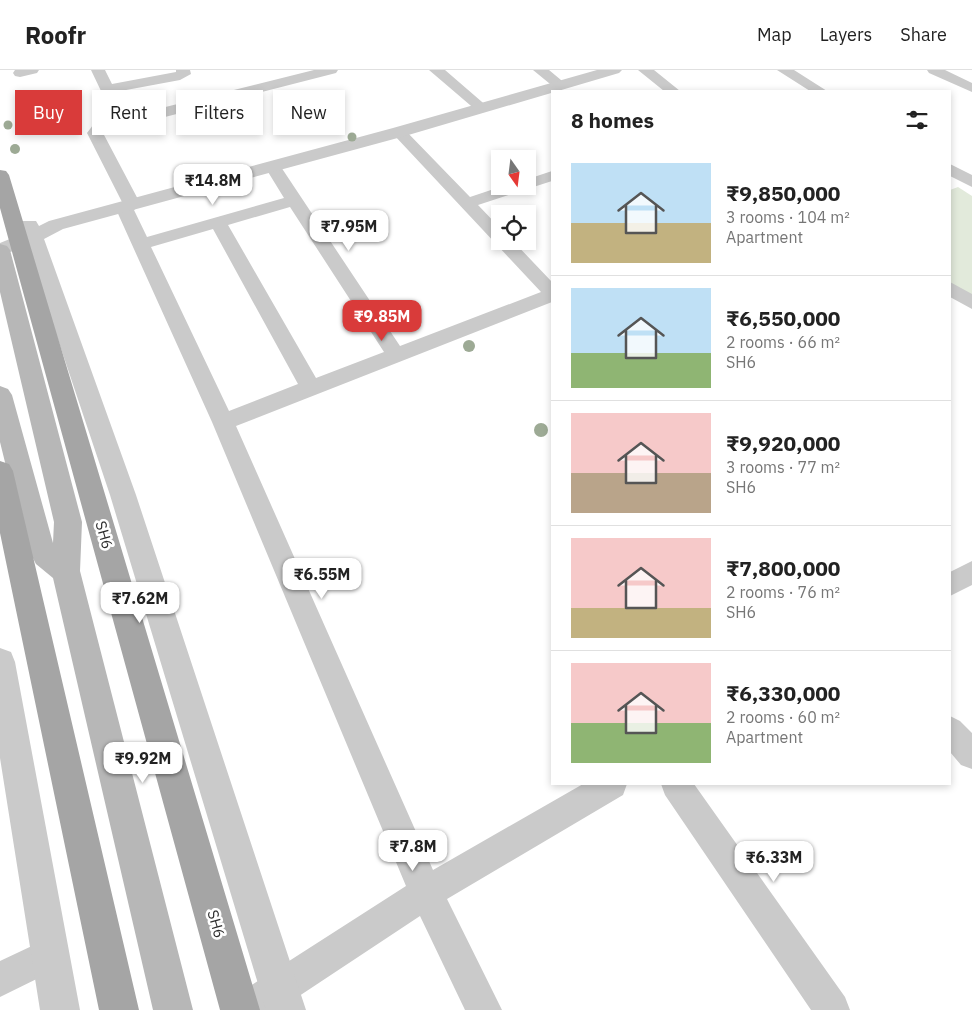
<!DOCTYPE html>
<html lang="en">
<head>
<meta charset="utf-8">
<style>
	body { margin:0; font-family:"IBM Plex Sans",sans-serif; background:#f2f2f2; color:#222; height:100vh; display:flex; flex-direction:column; font-size:19px; white-space:nowrap }
	* { box-sizing:border-box; margin:0 }
	p { font-size:16px; color:#767676 }
	.icon { flex:none; width:28px; height:28px; fill:none; stroke:currentColor; stroke-width:2; stroke-linecap:round; stroke-linejoin:round }
	.map { position:relative; flex:1; overflow:hidden }
	.panel { position:absolute; left:551px; top:20px; width:400px; height:695px; display:flex; flex-direction:column; background:#fff; border-radius:0px; box-shadow:0 2px 8px #0003 }
	.panel>* { flex:none }
	.top-card { position:absolute; left:15px; top:20px; width:461px; height:45px; display:flex; gap:10px }
	.needle { width:32px; rotate:166deg }
	.tools { position:absolute; left:491px; top:80px; display:grid; gap:10px }
	.tools a { display:grid; place-items:center; width:45px; height:45px; border-radius:0px; background:#fff; box-shadow:0 2px 8px #0003; font-size:25px }
	.price { position:absolute; translate:-50% -42px; padding:0 11px; border-radius:10px; background:#fff; color:#222; font-size:16px; line-height:32px; filter:drop-shadow(0 1px 2px #0008) }
	.price::after { content:''; position:absolute; left:50%; top:30px; width:15px; height:11px; margin-left:-8px; background:inherit; clip-path:polygon(0 0,100% 0,50% 100%) }
	.price.current { background:#d93b3a; color:#fff }
	ul { padding:0; list-style:none }
	li { display:flex; align-items:center; gap:15px; height:125px; padding:0 20px }
	li+li { border-top:1px solid #e0e0e0 }
	li span { display:grid; place-items:center; flex:none; width:140px; height:100px; border-radius:0px; color:#555 }
	li>.icon { margin-inline-start:auto }
	span .icon { width:60px; height:60px; fill:#fffc; stroke-width:1 }
	li b { font-size:21px }
	h2 { display:flex; justify-content:space-between; align-items:center; height:60px; padding:0 20px; font-size:21px }
	.pill { padding:0 18px; border-radius:0px; background:#fff; box-shadow:0 2px 8px #0003; font-size:18px; line-height:45px }
	.pill.current { background:#d93b3a; color:#fff }
	header { display:flex; align-items:center; gap:30px; box-sizing:border-box; height:70px; padding:0 25px; background:#fff; border-bottom:1px solid #e0e0e0 }
	header strong { font-size:24px }
	nav { display:flex; gap:28px; margin-inline-start:auto; font-size:18px }
	.map>svg:first-child { display:block }
	.green { fill:#e2eadb }
	.lines { fill:none; stroke-linecap:round; stroke-linejoin:round }
	.minor { fill:#cacaca; fill-rule:evenodd }
	.tertiary { fill:#cacaca; fill-rule:evenodd }
	.secondary { fill:#b7b7b7; fill-rule:evenodd }
	.primary { fill:#a5a5a5; fill-rule:evenodd }
	.tree { fill:#9daa95 }
	.labels { text-anchor:middle; stroke-width:5; stroke-linejoin:round; paint-order:stroke }
	.street-label { font-size:15px; fill:#2d2d2d; stroke:#fff }
</style>
</head>
<body>
<header>
<strong>Roofr</strong>
<nav><a>Map</a><a>Layers</a><a>Share</a></nav>
</header>
<div class="map">
<svg width="972" height="940" viewBox="0 0 972 940">
	<rect width="100%" height="100%" fill="#fff"/>
	<!-- green -->
	<path class="green" d="M958,117L972,126V229L950,214V120Z"/>
	<g class="lines">
		<!-- minor -->
		<path class="minor" d="M15,0H39L37,3L20,7L15,6L13,3Z
			M91,0H105L112,14L176,2V0H190L191,4L180,10L110,23L101,21Z
			M314,0H338L336,3L103,63L141,135L134,140L147,167L284,128L265,97L273,92L279,94L400,276L541,222L394,65L391,62L394,59H404L470,127L503,116H528V109L552,101V111L478,135L500,158V171H513L552,212V232L236,356L433,800L583,714H627L623,725L447,829L502,940H465L420,846L278,940H228L233,927L406,816L212,352L115,137L122,132L87,63L93,55ZM290,137L384,282L316,308L228,155ZM213,159L298,314L229,341L151,177Z
			M429,0H445L489,38L487,41H477Z
			M533,0H549L567,15L560,19L555,18Z
			M638,0H654L680,21H664Z
			M777,0H794L827,21H810Z
			M927,0H945L972,13V22L929,3Z
			M950,94L972,105V117L950,106Z
			M950,212L972,224V239L950,227Z
			M972,491V515L950,526V502Z
			M950,646L960,651L972,663V699L961,695L950,682Z
			M661,714H694L845,927L850,940H811L665,725Z
			M51,867L63,872L68,884L63,896L0,927V891Z"/>
		<!-- tertiary -->
		<path class="tertiary" d="M597,0H622L619,3L405,66L63,159L44,169L136,425L306,940H266L110,425L27,177L0,185V173L22,164L19,155L22,151H36L39,156L49,151L393,58Z
			M0,578L11,582L15,592L80,940H40L0,688Z"/>
		<!-- secondary -->
		<path class="secondary" d="M0,174L7,176L10,180L82,452L80,501L193,940H153L53,508L36,494L25,473L0,372V316L8,319L12,325L53,473L54,452L0,222Z"/>
		<!-- primary -->
		<path class="primary" d="M0,100L6,101L9,105L260,940H220L0,138Z
			M0,391L9,394L13,401L139,940H99L0,463Z"/>
	</g>
	<!-- trees -->
	<g class="tree">
		<circle cx="8" cy="55" r="4.5"/>
		<circle cx="352" cy="67" r="4.5"/>
		<circle cx="15" cy="79" r="5"/>
		<circle cx="469" cy="276" r="6"/>
		<circle cx="541" cy="360" r="7"/>
	</g>
	<g class="labels">
		<!-- street labels -->
		<g class="street-label">
			<text transform="translate(104 465) rotate(74)" y="5">SH6</text>
			<text transform="translate(216 854) rotate(74)" y="5">SH6</text>
		</g>
	</g>
</svg>
<div class="tools">
<a><svg class="needle" viewBox="-14 -14 28 28"><path d="M0-13l5 13h-10z" fill="#e53935"/><path d="M0 13l5-13h-10z" fill="#767676"/></svg></a>
<a><svg class="icon" aria-label="locate" viewBox="0 0 24 24"><circle cx="12" cy="12" r="6"/><path d="M12 2v4M12 18v4M2 12h4M18 12h4"/></svg></a>
</div>
<b class="price" style="left:213px;top:136px">₹14.8M</b>
<b class="price" style="left:349px;top:182px">₹7.95M</b>
<b class="price current" style="left:382px;top:272px">₹9.85M</b>
<b class="price" style="left:322px;top:530px">₹6.55M</b>
<b class="price" style="left:140px;top:554px">₹7.62M</b>
<b class="price" style="left:143px;top:714px">₹9.92M</b>
<b class="price" style="left:413px;top:802px">₹7.8M</b>
<b class="price" style="left:774px;top:813px">₹6.33M</b>
<div class="top-card">
<a class="pill current">Buy</a>
<a class="pill">Rent</a>
<a class="pill">Filters</a>
<a class="pill">New</a>
</div>
<section class="panel">
<h2>8 homes<svg class="icon" aria-label="filters" viewBox="0 0 24 24"><path d="M4 7h16M4 17h16"/><circle cx="9" cy="7" r="2"/><circle cx="15" cy="17" r="2"/></svg></h2>
<ul>
<li><span style="background:linear-gradient(#bfe0f5 60%,#c2b280 0)"><svg class="icon" aria-label="home" viewBox="0 0 24 24"><path d="M3 11l9-7 9 7M6 9v11h12V9"/></svg></span><div><b>₹9,850,000</b><p>3 rooms · 104 m²</p><p>Apartment</p></div></li>
<li><span style="background:linear-gradient(#bfe0f5 65%,#8fb573 0)"><svg class="icon" aria-label="home" viewBox="0 0 24 24"><path d="M3 11l9-7 9 7M6 9v11h12V9"/></svg></span><div><b>₹6,550,000</b><p>2 rooms · 66 m²</p><p>SH6</p></div></li>
<li><span style="background:linear-gradient(#f6c9c9 60%,#b9a48a 0)"><svg class="icon" aria-label="home" viewBox="0 0 24 24"><path d="M3 11l9-7 9 7M6 9v11h12V9"/></svg></span><div><b>₹9,920,000</b><p>3 rooms · 77 m²</p><p>SH6</p></div></li>
<li><span style="background:linear-gradient(#f6c9c9 70%,#c2b280 0)"><svg class="icon" aria-label="home" viewBox="0 0 24 24"><path d="M3 11l9-7 9 7M6 9v11h12V9"/></svg></span><div><b>₹7,800,000</b><p>2 rooms · 76 m²</p><p>SH6</p></div></li>
<li><span style="background:linear-gradient(#f6c9c9 60%,#8fb573 0)"><svg class="icon" aria-label="home" viewBox="0 0 24 24"><path d="M3 11l9-7 9 7M6 9v11h12V9"/></svg></span><div><b>₹6,330,000</b><p>2 rooms · 60 m²</p><p>Apartment</p></div></li>
</ul>
</section>
</div>
</body>
</html>
